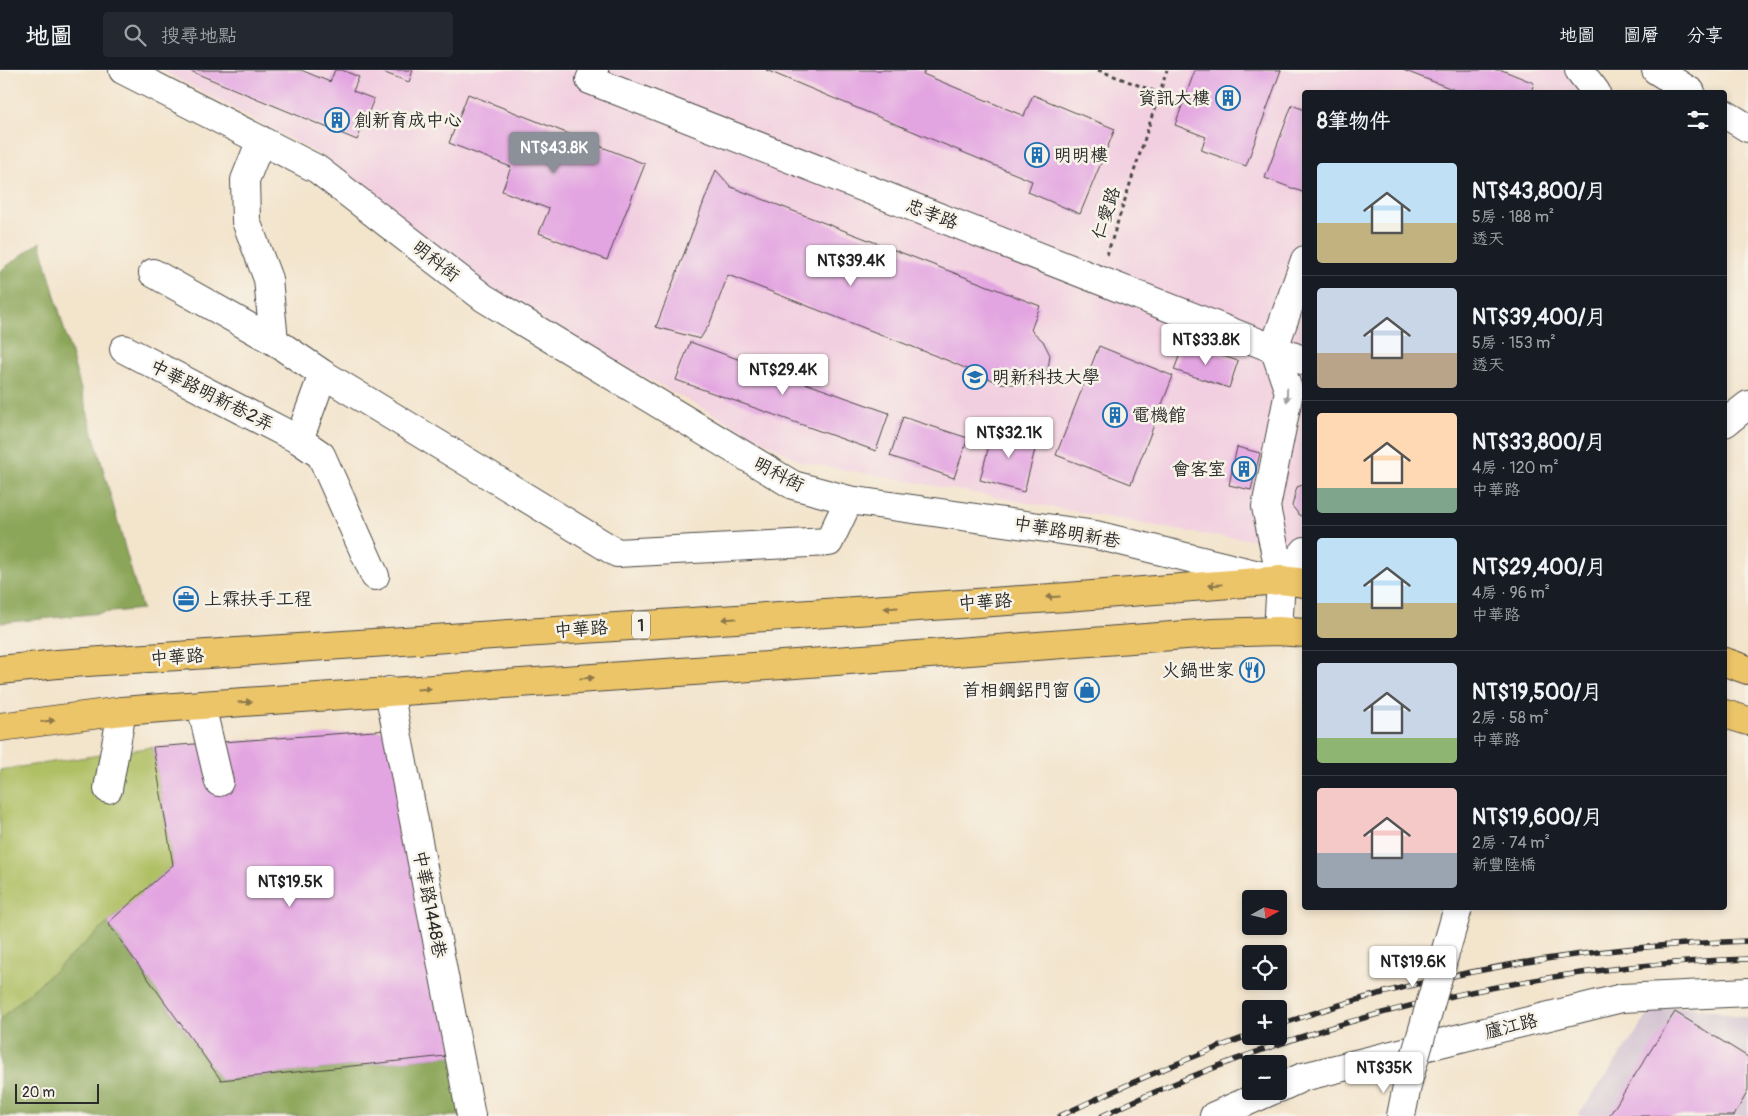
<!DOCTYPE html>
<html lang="zh-TW">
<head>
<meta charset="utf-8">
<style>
	body { margin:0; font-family:Pangolin,"LXGW WenKai TC",sans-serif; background:#242831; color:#f1f3f6; height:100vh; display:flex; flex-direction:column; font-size:19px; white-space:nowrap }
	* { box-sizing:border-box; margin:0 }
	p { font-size:16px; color:#9ea1a6 }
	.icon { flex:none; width:28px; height:28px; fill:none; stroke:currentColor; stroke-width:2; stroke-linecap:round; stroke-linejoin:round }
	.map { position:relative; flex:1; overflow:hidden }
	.panel { position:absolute; left:1302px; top:20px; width:425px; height:820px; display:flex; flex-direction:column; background:#171b24; border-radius:5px; box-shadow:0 2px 8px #0003 }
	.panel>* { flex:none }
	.needle { width:32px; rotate:82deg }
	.buttons { position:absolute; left:1242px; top:820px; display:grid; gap:10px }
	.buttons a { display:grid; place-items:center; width:45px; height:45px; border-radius:5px; background:#171b24; box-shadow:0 2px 8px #0003; font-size:25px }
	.scale { position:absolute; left:15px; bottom:12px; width:84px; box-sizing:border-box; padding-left:5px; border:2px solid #2b2b2b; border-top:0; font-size:14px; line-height:18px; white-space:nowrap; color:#2b2b2b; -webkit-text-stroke:4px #f7f3e8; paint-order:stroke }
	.price { position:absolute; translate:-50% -42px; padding:0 11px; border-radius:5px; background:#fff; color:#222; font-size:16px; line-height:32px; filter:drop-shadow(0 1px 2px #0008) }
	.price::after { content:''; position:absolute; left:50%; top:30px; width:15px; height:11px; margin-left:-8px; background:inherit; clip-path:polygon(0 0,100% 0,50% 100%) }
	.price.on { background:#8c9099; color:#fff }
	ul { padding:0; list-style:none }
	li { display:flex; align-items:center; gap:15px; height:125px; padding:0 15px }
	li+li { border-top:1px solid #363941 }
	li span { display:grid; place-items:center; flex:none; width:140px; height:100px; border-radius:5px; color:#555 }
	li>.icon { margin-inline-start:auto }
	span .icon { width:60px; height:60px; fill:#fffc; stroke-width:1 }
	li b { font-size:21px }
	h2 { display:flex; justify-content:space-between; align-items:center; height:60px; padding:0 15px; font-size:21px }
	header { display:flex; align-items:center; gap:30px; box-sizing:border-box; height:70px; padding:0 25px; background:#171b24; border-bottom:1px solid #363941 }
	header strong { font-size:24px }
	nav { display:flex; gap:28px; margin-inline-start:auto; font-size:18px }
	.search { width:350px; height:45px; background:#242831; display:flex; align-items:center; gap:12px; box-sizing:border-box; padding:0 18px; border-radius:5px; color:#9ea1a6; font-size:19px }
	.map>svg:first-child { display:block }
	.built { fill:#f2cfe0 }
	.industrial { fill:#cfbdcf }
	.green { fill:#afbf63; stroke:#6d7547 }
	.forest { fill:#8ba659; stroke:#5b6842 }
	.building { fill:#e3a5e1 }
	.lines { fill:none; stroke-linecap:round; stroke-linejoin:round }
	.minor-casing { stroke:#494743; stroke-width:30 }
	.major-casing { stroke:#494743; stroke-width:30 }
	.path { stroke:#494743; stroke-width:3; stroke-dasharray:4 4; stroke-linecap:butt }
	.minor { stroke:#fff; stroke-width:28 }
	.major { stroke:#edc569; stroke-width:28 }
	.rail-casing { stroke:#2b2b2b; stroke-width:5.5 }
	.rail { stroke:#f7f3e8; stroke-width:4; stroke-dasharray:11; stroke-linecap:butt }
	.minor-bridge-casing { stroke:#494743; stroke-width:30; stroke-linecap:butt }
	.minor-bridge { stroke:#fff; stroke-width:28 }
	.oneway { fill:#a0a0a0 }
	.oneway2 { fill:#8c784a }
	.labels { text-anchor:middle; stroke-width:5; stroke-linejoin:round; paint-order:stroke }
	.shield { fill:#f7f3e8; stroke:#686764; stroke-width:1 }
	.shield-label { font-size:16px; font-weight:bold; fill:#2b2b2b }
	.poi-label { font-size:18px; fill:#2b2b2b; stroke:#f7f3e8; text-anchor:start }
	.street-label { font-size:18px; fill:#2b2b2b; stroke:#f7f3e8 }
</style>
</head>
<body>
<header>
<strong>地圖</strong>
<div class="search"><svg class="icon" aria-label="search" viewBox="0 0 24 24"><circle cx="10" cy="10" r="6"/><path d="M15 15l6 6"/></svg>搜尋地點</div>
<nav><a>地圖</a><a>圖層</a><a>分享</a></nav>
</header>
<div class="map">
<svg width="1748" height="1046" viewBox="0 0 1748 1046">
	<rect width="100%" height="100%" fill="#f7f3e8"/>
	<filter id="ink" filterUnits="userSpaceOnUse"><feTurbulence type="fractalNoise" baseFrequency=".02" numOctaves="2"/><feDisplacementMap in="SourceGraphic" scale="10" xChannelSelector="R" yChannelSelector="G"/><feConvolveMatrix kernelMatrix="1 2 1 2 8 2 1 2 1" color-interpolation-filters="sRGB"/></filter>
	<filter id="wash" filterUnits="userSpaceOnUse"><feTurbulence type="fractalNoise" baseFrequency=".0096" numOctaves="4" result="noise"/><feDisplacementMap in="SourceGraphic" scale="20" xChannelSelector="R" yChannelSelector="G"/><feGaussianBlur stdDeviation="1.12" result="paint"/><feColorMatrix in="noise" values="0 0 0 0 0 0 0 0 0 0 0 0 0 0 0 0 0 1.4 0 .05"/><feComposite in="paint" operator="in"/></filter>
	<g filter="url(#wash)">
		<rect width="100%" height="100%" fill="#f3e4cc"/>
		<!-- built -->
		<path class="built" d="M161,0H1573L1585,22H1305V474L1206,465L802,392L487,222L326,88Z"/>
		<!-- industrial -->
		<path class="industrial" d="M1693,937L1748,948V1046H1578L1653,938Z"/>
		<!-- green -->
		<path class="green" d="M153,677L173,795L0,949V700Z"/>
		<!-- forest -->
		<path class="forest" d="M40,172L142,539L0,553V201Z
			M108,853L221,1010L455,985L463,1046H0V949Z"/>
		<g id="blocks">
			<!-- building -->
			<path class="building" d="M188,0H301L330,12L335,0H342L359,7L353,21L374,29L357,70Z
				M377,0H413L409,12Z
				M766,0H925L923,4L1024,46L1033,25L1115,59L1080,144L1028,122L1032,111Z
				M1195,0H1281L1246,96L1201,80L1206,67L1175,55Z
				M1403,0H1502L1534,13L1531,22H1460Z
				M468,24L645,94L607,190L539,163L549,139L502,121L511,97L449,73Z
				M1292,35L1305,40V123L1265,108Z
				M716,100L731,117L1040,236L1031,260L1043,271L1050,285L1047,306L1027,315L999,313L949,291L728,205L710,253L700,269L656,257Z
				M690,272L889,343L876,381L676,310Z
				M1184,273L1238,291L1229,318L1174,300Z
				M1099,276L1173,306L1131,414L1056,385Z
				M903,347L968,368L954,408L890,386Z
				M994,356L1038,368L1024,422L980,410Z
				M1237,377L1260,383L1251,420L1229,415Z
				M1305,414V444L1300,446L1292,436L1297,417Z
				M388,660L455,985L221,1010L108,853L173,795L153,677Z
				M1675,942L1748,987V1021L1734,1046H1609Z"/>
		</g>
	</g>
	<g filter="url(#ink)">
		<use href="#blocks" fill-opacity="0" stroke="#494743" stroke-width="1"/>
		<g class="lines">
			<defs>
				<path id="minor" d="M123,0L317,99L484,228L793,415L849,430L1096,465L1275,509
					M594,0L590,10L1305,291
					M1579,0L1596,22
					M1656,0L1691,22
					M1725,44L1748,58
					M261,70L245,110L246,151L268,209L274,271L323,304L617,483L829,472L849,430
					M153,203L274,271
					M124,279L299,370L321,385L375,506
					M1725,353L1748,335
					M299,370L323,304
					M1281,510L1305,481
					M1278,561L1281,510L1266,437L1289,322L1274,278L1305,190
					M389,621L471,1046
					M201,635L219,712
					M108,719L122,641
					M1279,1018L1303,1007L1622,928L1748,922
					M1214,1046L1271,1021
					M1401,1046L1408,1011"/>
				<path id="major" d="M1725,592L1748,600
					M0,600L57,594L1067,527L1281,510L1305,513
					M1725,644L1748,651
					M0,657L122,641L201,635L782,595L1213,563L1278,561L1305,563"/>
			</defs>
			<!-- minor casing -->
			<use href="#minor" class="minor-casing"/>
			<!-- major casing -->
			<use href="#major" class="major-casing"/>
			<!-- path -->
			<path class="path" d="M1098,0L1159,23
				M1107,185L1167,0"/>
			<!-- minor -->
			<use href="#minor" class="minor"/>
			<!-- major -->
			<use href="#major" class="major"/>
			<defs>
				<path id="rail" d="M1279,955C1428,902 1590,876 1748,871
					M1060,1046C1123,1016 1186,988 1251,965
					M1102,1046C1303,950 1525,896 1748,889"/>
			</defs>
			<!-- rail casing -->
			<use href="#rail" class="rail-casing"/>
			<!-- rail -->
			<use href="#rail" class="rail"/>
			<defs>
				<path id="minor-bridge" d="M1408,1011L1458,838"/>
			</defs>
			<!-- minor-bridge casing -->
			<use href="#minor-bridge" class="minor-bridge-casing"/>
			<!-- minor-bridge -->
			<use href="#minor-bridge" class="minor-bridge"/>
		</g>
		<!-- one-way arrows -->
		<defs><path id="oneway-solid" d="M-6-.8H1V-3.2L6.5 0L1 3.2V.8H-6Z" transform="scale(1.25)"/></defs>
		<use class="oneway" href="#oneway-solid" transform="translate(1287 325) rotate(91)"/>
		<g class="oneway2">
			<use href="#oneway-solid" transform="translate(1215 515) rotate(176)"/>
			<use href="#oneway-solid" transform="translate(1053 527) rotate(176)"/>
			<use href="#oneway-solid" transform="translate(891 538) rotate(176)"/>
			<use href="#oneway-solid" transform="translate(729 549) rotate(176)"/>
			<use href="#oneway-solid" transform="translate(587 608) rotate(-4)"/>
			<use href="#oneway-solid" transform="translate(424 619) rotate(-4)"/>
			<use href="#oneway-solid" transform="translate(245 632) rotate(-4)"/>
			<use href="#oneway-solid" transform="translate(48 651) rotate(-7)"/>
		</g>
	</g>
	<!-- icons -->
	<defs>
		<symbol id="building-ring" viewBox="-11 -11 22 22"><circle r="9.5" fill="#f7f3e8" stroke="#1f6fb2" stroke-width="1.5"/><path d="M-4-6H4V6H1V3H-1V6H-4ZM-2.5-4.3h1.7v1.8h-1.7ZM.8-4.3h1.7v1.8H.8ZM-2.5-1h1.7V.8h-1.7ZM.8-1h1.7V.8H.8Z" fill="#1f6fb2"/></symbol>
		<symbol id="university-ring" viewBox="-11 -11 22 22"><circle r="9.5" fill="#f7f3e8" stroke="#1f6fb2" stroke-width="1.5"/><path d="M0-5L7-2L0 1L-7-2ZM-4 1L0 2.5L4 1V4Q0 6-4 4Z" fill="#1f6fb2"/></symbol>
		<symbol id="office-ring" viewBox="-11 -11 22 22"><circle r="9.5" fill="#f7f3e8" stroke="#1f6fb2" stroke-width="1.5"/><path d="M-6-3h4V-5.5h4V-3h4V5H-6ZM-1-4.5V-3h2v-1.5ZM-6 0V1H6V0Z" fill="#1f6fb2"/></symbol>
		<symbol id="restaurant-ring" viewBox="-11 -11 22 22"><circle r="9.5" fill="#f7f3e8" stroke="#1f6fb2" stroke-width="1.5"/><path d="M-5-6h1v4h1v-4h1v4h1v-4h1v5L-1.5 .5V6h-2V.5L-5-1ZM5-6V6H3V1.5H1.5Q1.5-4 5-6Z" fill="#1f6fb2"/></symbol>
		<symbol id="shop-ring" viewBox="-11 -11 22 22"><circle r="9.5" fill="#f7f3e8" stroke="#1f6fb2" stroke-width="1.5"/><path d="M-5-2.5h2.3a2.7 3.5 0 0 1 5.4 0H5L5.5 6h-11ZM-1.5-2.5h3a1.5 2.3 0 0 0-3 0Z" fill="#1f6fb2"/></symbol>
	</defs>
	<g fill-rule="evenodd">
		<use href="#building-ring" x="1214" y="14" width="28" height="28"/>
		<use href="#building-ring" x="323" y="36" width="28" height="28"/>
		<use href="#building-ring" x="1023" y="71" width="28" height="28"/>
		<use href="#university-ring" x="961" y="293" width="28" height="28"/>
		<use href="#building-ring" x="1101" y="331" width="28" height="28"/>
		<use href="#building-ring" x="1230" y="385" width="28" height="28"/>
		<use href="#office-ring" x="172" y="515" width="28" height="28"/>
		<use href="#restaurant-ring" x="1238" y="586" width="28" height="28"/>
		<use href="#shop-ring" x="1073" y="606" width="28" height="28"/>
	</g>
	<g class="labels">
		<!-- shield labels -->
		<rect class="shield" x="632" y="541.5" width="18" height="27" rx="4"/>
		<g class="shield-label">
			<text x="641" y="561">1</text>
		</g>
		<!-- poi labels -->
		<g class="poi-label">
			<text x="1210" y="34" text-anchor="end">資訊大樓</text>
			<text x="354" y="56">創新育成中心</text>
			<text x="1054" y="91">明明樓</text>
			<text x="992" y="313">明新科技大學</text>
			<text x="1132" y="351">電機館</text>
			<text x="1226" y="405" text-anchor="end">會客室</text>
			<text x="204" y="535">上霖扶手工程</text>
			<text x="1234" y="606" text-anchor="end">火鍋世家</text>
			<text x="1070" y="626" text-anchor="end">首相鋼鋁門窗</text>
		</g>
		<!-- street labels -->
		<g class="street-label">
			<text transform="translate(1106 143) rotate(-72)" y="6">仁愛路</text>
			<text transform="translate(932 144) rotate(21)" y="6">忠孝路</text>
			<text transform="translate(436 191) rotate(38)" y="6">明科街</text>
			<text transform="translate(212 325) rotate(27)" y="6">中華路明新巷2弄</text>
			<text transform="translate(779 404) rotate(27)" y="6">明科街</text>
			<text transform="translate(1067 462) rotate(10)" y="6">中華路明新巷</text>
			<text transform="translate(985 532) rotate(-4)" y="6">中華路</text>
			<text transform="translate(581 559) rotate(-4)" y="6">中華路</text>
			<text transform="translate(177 587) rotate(-4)" y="6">中華路</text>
			<text transform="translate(430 834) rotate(79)" y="6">中華路1448巷</text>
			<text transform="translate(1511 956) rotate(-14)" y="6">廬江路</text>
		</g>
	</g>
</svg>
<div class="buttons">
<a><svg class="needle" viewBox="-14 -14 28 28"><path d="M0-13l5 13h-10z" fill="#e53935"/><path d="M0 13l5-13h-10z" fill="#9ea1a6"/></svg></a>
<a><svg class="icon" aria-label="locate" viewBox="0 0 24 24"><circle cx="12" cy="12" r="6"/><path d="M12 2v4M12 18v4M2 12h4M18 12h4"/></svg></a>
<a>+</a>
<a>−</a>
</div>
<div class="scale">20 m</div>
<b class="price on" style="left:554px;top:104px">NT$43.8K</b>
<b class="price" style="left:851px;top:217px">NT$39.4K</b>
<b class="price" style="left:1206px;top:296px">NT$33.8K</b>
<b class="price" style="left:783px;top:326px">NT$29.4K</b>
<b class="price" style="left:1009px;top:389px">NT$32.1K</b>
<b class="price" style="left:290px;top:838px">NT$19.5K</b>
<b class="price" style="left:1413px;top:918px">NT$19.6K</b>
<b class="price" style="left:1384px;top:1024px">NT$35K</b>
<section class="panel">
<h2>8筆物件<svg class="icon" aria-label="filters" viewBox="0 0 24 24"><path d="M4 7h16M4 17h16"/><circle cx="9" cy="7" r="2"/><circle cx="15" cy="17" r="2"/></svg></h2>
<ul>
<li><span style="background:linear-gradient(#bfe0f5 60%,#c2b280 0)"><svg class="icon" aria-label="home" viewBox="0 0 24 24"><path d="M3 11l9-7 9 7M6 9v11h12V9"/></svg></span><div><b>NT$43,800/月</b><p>5房 · 188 m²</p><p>透天</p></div></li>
<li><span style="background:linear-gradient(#c9d6e8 65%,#b9a48a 0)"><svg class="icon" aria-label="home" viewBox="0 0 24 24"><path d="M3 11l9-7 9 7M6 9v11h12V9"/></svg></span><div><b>NT$39,400/月</b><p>5房 · 153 m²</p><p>透天</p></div></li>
<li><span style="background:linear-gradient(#ffd9b3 75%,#7fa58c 0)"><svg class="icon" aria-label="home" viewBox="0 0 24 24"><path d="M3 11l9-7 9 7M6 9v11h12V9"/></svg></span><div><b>NT$33,800/月</b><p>4房 · 120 m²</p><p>中華路</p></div></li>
<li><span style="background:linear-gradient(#bfe0f5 65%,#c2b280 0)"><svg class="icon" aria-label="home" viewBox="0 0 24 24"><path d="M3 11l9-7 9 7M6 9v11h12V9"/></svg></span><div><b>NT$29,400/月</b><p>4房 · 96 m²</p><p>中華路</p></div></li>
<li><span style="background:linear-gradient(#c9d6e8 75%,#8fb573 0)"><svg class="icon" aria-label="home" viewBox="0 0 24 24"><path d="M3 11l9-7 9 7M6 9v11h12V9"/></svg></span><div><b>NT$19,500/月</b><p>2房 · 58 m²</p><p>中華路</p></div></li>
<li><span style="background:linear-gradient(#f6c9c9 65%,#9aa5b1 0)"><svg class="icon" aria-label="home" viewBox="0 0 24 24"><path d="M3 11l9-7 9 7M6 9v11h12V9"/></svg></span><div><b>NT$19,600/月</b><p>2房 · 74 m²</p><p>新豐陸橋</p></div></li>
</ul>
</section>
</div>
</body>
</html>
